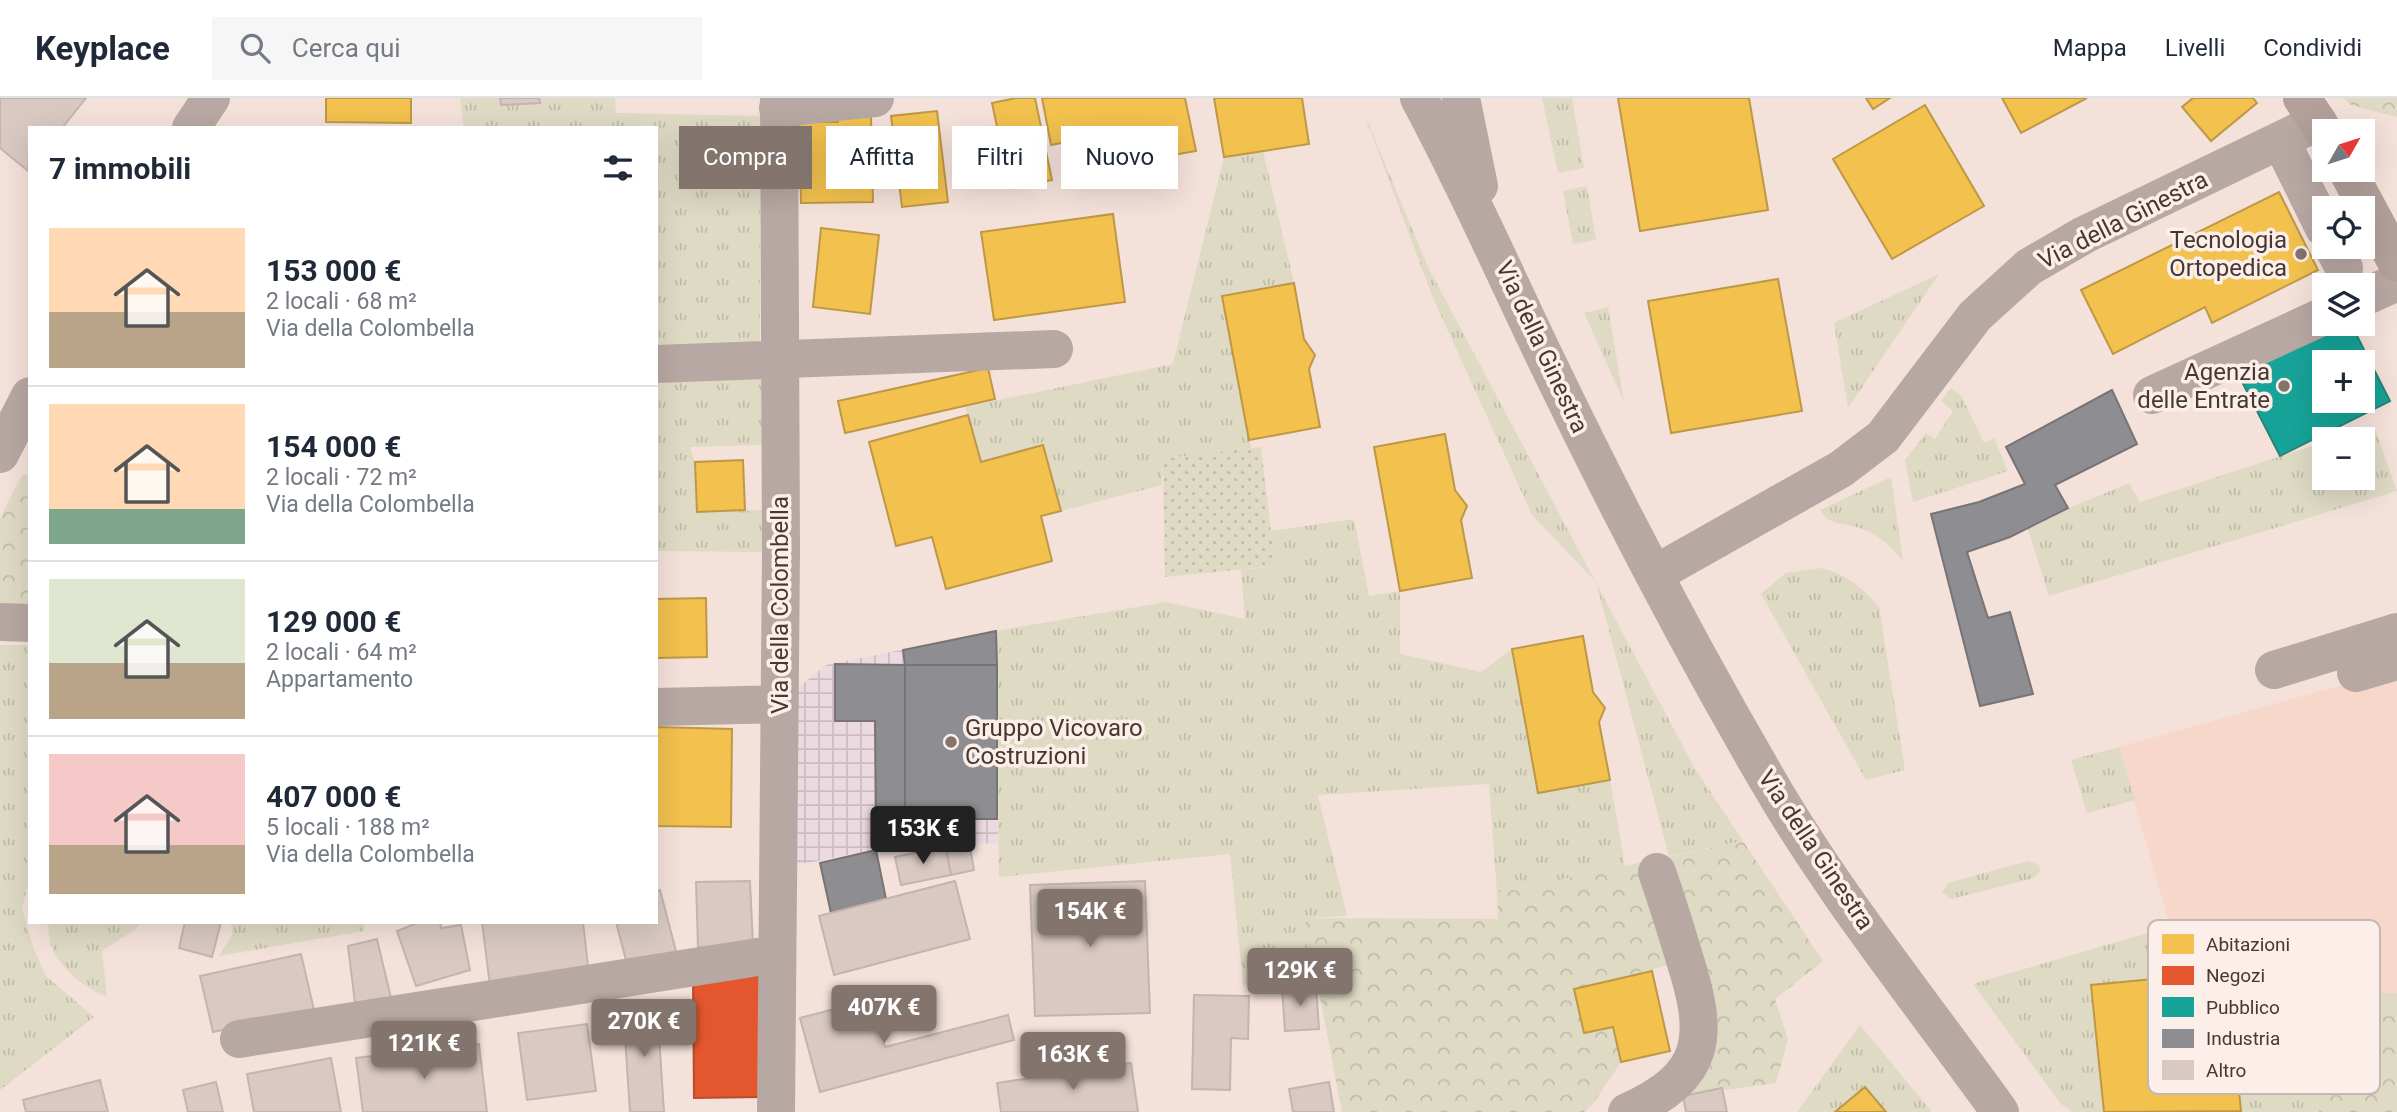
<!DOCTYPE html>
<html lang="it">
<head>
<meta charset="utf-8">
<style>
	body { margin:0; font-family:Roboto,sans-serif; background:#f6f6f7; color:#1f2937; height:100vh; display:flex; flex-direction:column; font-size:26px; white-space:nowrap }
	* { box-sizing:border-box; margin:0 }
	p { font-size:23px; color:#747a83 }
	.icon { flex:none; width:38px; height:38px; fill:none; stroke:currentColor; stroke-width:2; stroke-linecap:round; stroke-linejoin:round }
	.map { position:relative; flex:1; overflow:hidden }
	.drawer { position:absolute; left:28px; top:28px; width:630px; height:798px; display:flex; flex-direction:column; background:#fff; border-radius:0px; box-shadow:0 7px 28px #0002 }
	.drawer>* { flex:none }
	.top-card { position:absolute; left:679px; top:28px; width:665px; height:63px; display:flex; gap:14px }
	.needle { width:46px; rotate:51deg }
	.controls { position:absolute; left:2312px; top:21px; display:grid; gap:14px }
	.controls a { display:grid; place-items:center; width:63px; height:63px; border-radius:0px; background:#fff; box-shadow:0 7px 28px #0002; font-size:35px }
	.price { position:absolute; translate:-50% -60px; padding:0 16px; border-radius:7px; background:#83746e; color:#fff; font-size:23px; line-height:46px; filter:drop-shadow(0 2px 4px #0008) }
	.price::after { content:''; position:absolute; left:50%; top:42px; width:21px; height:16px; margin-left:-10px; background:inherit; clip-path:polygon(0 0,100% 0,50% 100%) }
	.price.on { background:#222; color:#fff }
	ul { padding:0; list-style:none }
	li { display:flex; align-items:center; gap:21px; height:175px; padding:0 21px }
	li+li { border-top:2px solid #e0e1e3 }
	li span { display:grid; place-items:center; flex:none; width:196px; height:140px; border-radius:0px; color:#555 }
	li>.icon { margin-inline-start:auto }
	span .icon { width:84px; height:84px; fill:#fffc; stroke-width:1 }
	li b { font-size:30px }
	h2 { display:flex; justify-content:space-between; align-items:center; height:84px; padding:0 21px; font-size:30px }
	.tag { padding:0 24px; border-radius:0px; background:#fff; box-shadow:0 7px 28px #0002; font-size:24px; line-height:63px }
	.tag.on { background:#83746e; color:#fff }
	header { display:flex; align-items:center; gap:42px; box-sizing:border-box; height:98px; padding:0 35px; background:#fff; border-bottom:2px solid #e0e1e3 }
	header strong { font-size:33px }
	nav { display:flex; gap:38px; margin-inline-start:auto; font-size:24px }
	.search { width:490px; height:63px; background:#f6f6f7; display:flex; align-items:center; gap:18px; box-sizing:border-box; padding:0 24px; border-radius:0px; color:#747a83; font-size:26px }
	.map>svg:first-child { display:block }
	.built { fill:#f6d7ca }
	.industrial { fill:url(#industrial-grid) }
	.grass { fill:url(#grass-tufts) }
	.forest { fill:url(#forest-crowns) }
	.park { fill:url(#park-dots) }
	.homes { fill:#f2c14e; stroke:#be9846; stroke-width:2 }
	.shops { fill:#e4572e; stroke:#b54e30; stroke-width:2 }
	.public { fill:#17a398; stroke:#25837a; stroke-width:2; fill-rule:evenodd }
	.industry { fill:#8d8d92; stroke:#787476; stroke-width:2 }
	.building { fill:#d9c9c2; stroke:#c3b4af; stroke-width:2 }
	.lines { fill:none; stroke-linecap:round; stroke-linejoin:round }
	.minor { stroke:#b8a8a4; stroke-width:38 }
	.major { stroke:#b3a09a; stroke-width:38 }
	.poi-dot { fill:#83746e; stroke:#fceee9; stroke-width:2.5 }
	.labels { text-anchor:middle; stroke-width:7; stroke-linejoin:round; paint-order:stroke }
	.street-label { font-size:24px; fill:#463934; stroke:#fceee9 }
	.poi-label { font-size:24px; fill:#463934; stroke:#fceee9; text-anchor:end }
	.key { fill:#fceee9; stroke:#c5b8b3; stroke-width:2 }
	.key-label { font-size:19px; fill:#463934 }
</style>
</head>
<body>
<header>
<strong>Keyplace</strong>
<div class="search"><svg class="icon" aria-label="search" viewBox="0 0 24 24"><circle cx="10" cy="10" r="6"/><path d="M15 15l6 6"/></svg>Cerca qui</div>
<nav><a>Mappa</a><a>Livelli</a><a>Condividi</a></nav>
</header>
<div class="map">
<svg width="2397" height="1014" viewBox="0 0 2397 1014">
	<defs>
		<pattern id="industrial-grid" width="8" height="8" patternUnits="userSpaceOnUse" patternTransform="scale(1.75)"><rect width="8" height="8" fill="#ecdae1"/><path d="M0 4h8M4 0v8" fill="none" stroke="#ccbcc2"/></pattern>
		<pattern id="grass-tufts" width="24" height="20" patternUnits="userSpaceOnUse" patternTransform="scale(1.75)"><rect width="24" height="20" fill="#dfdac4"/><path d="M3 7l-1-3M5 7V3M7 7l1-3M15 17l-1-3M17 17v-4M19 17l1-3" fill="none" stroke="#c1bca9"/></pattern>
		<pattern id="forest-crowns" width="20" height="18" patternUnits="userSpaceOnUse" patternTransform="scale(1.75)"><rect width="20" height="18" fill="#dfdac4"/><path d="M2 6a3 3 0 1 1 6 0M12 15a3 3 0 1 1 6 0" fill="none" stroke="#c1bca9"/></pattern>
		<pattern id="park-dots" width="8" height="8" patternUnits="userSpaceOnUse" patternTransform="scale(1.75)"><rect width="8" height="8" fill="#dfdac4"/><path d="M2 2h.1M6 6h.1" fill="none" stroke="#c1bca9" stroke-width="1.8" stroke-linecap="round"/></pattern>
	</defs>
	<rect width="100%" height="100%" fill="#f4e1da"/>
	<!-- built -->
	<path class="built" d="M2397,550V895L2294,894L2191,823L2169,825L2119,649L2349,585Z"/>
	<!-- industrial -->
	<path class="industrial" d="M996,533L998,746L923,742L797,767L795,592L826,567Z"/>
	<!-- grass -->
	<path class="grass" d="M460,0H615L616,15L760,18V246L656,247V30H464Z
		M1542,0H1572L1584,70L1558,75Z
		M1361,8L1428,169L1694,669L1743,743L1669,758L1596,484L1532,417L1433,200Z
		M1263,53L1294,185L1223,198L1251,350L1163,361L1162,387L1061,413L1043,348L981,364L965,309L1173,266L1224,59Z
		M1587,88L1596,142L1573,146L1563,93Z
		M1939,176L1848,310L1834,225Z
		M1608,209L1624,304L1584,215Z
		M764,278L766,344L760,347L690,349L695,364L698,414L766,412V454L656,453V283Z
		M1951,290L1961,297L1984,345L1994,340L2008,373L1913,404L1905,362L1926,335L1935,341L1953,313L1941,303Z
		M2374,328L2397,393L2049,498L2027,428L2129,385L2140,404L2324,344V380H2362V341H2333Z
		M1891,379L1903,463C1890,446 1875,434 1853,428C1837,424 1830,427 1820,412Z
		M1354,421L1369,498L1400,493V556L1481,574L1512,551L1538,695L1610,682L1625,768L1497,795L1489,686L1318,697L1347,818L1306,820L1315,875L1243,887L1230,756L999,779L996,533L1166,504L1245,521L1241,472L1274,468L1271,433Z
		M1822,470C1848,478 1861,488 1879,509L1905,672L1866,682L1761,496L1786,475Z
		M0,547H30V779L22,810L33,849L46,878L94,919L0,992Z
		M2119,649L2135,702L2087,715L2071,662Z
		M2028,763L2039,767L2040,773L2034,780L1951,801L1942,794L1948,785Z
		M2191,823L2294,894L2319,1014H2241L2227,874L2178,879L2169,825Z
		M49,824H141L136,831L102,853L107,899C79,888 43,858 49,824Z
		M231,824H364V833L219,858L232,837Z
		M2151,834L2158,881L2092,887L2104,1014H2073L2061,1006L1973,886Z
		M1860,927L1932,1014H1886L1865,989L1835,1014H1797Z"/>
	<!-- forest -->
	<path class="forest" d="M2344,0H2397V19L2351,7Z
		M22,377H30V507L0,506V420Z
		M1743,743L1823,863L1775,901L1788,941L1776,985L1683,998L1710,969L1713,938L1693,861L1574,891L1584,935L1613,929L1621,964L1592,1007L1584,1014H1342L1305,820L1498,821L1497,795Z
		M2294,894L2397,895V1014H2319Z"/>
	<!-- park -->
	<path class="park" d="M1261,349L1275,468L1165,479L1163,361Z"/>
	<!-- homes -->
	<path class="homes" d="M326,0H411V25L326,24Z
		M1016,0H1035L1052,82L1010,90L992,5Z
		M1042,0H1185L1196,53L1133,64L1126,32L1051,47Z
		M1214,0H1302L1309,46L1224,59Z
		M1618,0H1749L1768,112L1640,133Z
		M1866,0H1890L1873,11Z
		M2002,0H2087L2021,35Z
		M2193,0H2253L2257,5L2211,43L2182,9Z
		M1925,7L1984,108L1892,161L1833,61Z
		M937,13L948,104L902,109L891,18Z
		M871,17L873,104L801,105L799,24H838V18Z
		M2279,94L2318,172L2212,225L2205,209L2113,256L2081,192Z
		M1113,116L1125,204L994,222L981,134Z
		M821,130L879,137L870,216L813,209Z
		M1778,181L1802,313L1671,335L1648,203Z
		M1294,185L1304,241L1315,257L1309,271L1320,329L1249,342L1222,198Z
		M988,270L995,301L845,335L838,303Z
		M968,317L981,364L1043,347L1061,413L1041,418L1052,463L946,491L932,439L896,448L869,344Z
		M1445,336L1455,392L1467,408L1461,422L1472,480L1400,493L1374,349Z
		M743,362L745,412L697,414L695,364Z
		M706,500L707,559L656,560V501Z
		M1583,538L1593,594L1605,610L1599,624L1610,682L1538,695L1512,551Z
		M656,629L732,631L731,729L656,728Z
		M1652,873L1670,953L1621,964L1613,929L1584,935L1574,891Z
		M2227,874L2241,1013L2104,1014L2091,887Z
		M1865,989L1886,1014H1835Z"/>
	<!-- shops -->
	<path class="shops" d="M693,878H759L760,999L694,1000Z"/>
	<!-- public -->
	<path class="public" d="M2333,226H2351L2390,303L2280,358L2237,274ZM2324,264H2362V303H2324Z"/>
	<!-- industry -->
	<path class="industry" d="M2112,292L2137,346L2055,387L2068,410L2010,439L1967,454L1988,520L2010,514L2033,596L1980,608L1931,416L1979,404L2025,386L2006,349Z
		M996,533L997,567H905L903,552Z
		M835,566L905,567V721L876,720L875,623H835Z
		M905,567H997V721H905Z
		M876,752L886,801L831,815L820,765Z"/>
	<!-- building -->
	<path class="building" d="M0,0H86L62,30H30L28,73L0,50Z
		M500,0H539L540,5L501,7Z
		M945,748L951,777L901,787L895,759Z
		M970,749L974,772L951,777L947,754Z
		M750,783L753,847L698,849L696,784Z
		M955,783L970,841L834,877L819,818Z
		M1145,783L1150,915L1035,918L1030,787Z
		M660,792L677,857L628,870L616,824H656V794Z
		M185,824H221L212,859L179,850Z
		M419,824H440L441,830L461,827L470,872L416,888L397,833Z
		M482,824H583L589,877L490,888Z
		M377,841L391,900L355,905L348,848Z
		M301,856L314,912L213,934L200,878Z
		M1316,888L1319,931L1285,933L1282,890Z
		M1194,897L1249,898L1248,941L1231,940L1230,992L1192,991Z
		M873,901L885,949L1008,917L1014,942L820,994L800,920Z
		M657,907L664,1014H630L623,909Z
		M587,926L596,993L527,1002L518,935Z
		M479,946L487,1014H363L356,960Z
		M331,960L341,1014H254L247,976Z
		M1131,965L1138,1014H1001L997,985Z
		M100,982L108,1014H26L23,1002Z
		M216,984L223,1014H188L183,992Z
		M1329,984L1334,1014H1293L1289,991Z
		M1722,990L1727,1014H1686L1683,998Z"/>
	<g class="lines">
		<!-- minor -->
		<path class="minor" d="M1419,0C1467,89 1506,179 1550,270C1617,409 1689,547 1767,681C1834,797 1922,905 2000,1014
			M1461,0L1479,88
			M778,10L875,0
			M191,30L211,0
			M2281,43L2324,130
			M2333,149L2344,170
			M2362,200L2397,184
			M656,266L1054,251
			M2152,297L2324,218
			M0,356L30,298
			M1655,476L1841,371L1883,339L1975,218L2029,169L2084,137L2318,24
			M0,524L30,525
			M2274,572L2397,534
			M2356,575L2397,563
			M656,609L780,606
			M239,941L777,856
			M776,1014L781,453L779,0
			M1627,1014C1708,978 1709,938 1685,862C1676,832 1667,803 1657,774"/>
		<!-- major -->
		<path class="major" d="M2302,0L2324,34
			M2347,72L2397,165"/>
	</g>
	<!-- markers -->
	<g class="poi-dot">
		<circle cx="2301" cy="156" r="7"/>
		<circle cx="2284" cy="288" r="7"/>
		<circle cx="951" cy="644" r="7"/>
	</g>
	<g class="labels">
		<!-- street labels -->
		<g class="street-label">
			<text transform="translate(2123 122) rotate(-27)" y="8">Via della Ginestra</text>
			<text transform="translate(1542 249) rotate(65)" y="8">Via della Ginestra</text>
			<text transform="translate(780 507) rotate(-90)" y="8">Via della Colombella</text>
			<text transform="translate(1816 752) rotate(56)" y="8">Via della Ginestra</text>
		</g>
		<!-- poi labels -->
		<g class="poi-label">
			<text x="2287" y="150">Tecnologia<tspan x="2287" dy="28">Ortopedica</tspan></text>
			<text x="2270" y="282">Agenzia<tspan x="2270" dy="28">delle Entrate</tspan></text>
			<text x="965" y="638" text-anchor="start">Gruppo Vicovaro<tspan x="965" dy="28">Costruzioni</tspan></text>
		</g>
	</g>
	<!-- legend -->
	<rect x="2148" y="822" width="232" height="174" rx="10" class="key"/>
	<rect x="2162" y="836" width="32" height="20" fill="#f2c14e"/>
	<rect x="2162" y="868" width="32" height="19" fill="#e4572e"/>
	<rect x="2162" y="899" width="32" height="20" fill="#17a398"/>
	<rect x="2162" y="931" width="32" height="19" fill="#8d8d92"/>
	<rect x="2162" y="962" width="32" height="20" fill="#d9c9c2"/>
	<g class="key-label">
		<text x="2206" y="853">Abitazioni</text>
		<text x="2206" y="884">Negozi</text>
		<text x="2206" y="916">Pubblico</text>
		<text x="2206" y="947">Industria</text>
		<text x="2206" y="979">Altro</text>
	</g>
</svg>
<div class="controls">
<a><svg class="needle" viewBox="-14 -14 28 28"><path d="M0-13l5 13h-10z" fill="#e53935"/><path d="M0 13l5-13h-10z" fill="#747a83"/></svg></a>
<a><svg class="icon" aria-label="locate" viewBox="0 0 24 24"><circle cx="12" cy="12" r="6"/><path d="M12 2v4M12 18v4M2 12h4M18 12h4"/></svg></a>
<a><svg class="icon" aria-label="layers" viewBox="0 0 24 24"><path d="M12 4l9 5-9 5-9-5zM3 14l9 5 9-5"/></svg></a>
<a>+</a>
<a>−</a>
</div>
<b class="price on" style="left:923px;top:768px">153K €</b>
<b class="price" style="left:1090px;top:851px">154K €</b>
<b class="price" style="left:1300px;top:910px">129K €</b>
<b class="price" style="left:884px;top:947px">407K €</b>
<b class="price" style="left:644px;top:961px">270K €</b>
<b class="price" style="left:424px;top:983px">121K €</b>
<b class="price" style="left:1073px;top:994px">163K €</b>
<div class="top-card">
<a class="tag on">Compra</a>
<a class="tag">Affitta</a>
<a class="tag">Filtri</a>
<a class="tag">Nuovo</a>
</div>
<section class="drawer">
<h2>7 immobili<svg class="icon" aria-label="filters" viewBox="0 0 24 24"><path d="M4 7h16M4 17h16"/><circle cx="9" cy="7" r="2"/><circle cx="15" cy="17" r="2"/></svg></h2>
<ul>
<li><span style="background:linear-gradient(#ffd9b3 60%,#b9a48a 0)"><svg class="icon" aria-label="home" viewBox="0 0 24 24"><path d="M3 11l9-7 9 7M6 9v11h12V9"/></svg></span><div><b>153 000 €</b><p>2 locali · 68 m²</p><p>Via della Colombella</p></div></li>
<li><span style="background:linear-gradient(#ffd9b3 75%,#7fa58c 0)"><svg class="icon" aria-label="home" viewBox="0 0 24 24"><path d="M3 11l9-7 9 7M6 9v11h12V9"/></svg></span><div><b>154 000 €</b><p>2 locali · 72 m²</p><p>Via della Colombella</p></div></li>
<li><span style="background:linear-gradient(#dfe7d0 60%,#b9a48a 0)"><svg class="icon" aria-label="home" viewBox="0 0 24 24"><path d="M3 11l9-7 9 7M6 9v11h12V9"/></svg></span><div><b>129 000 €</b><p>2 locali · 64 m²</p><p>Appartamento</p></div></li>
<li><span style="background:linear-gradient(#f6c9c9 65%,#b9a48a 0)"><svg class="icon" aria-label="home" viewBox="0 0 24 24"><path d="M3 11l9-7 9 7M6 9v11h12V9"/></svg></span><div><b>407 000 €</b><p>5 locali · 188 m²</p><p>Via della Colombella</p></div></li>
</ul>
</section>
</div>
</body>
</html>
